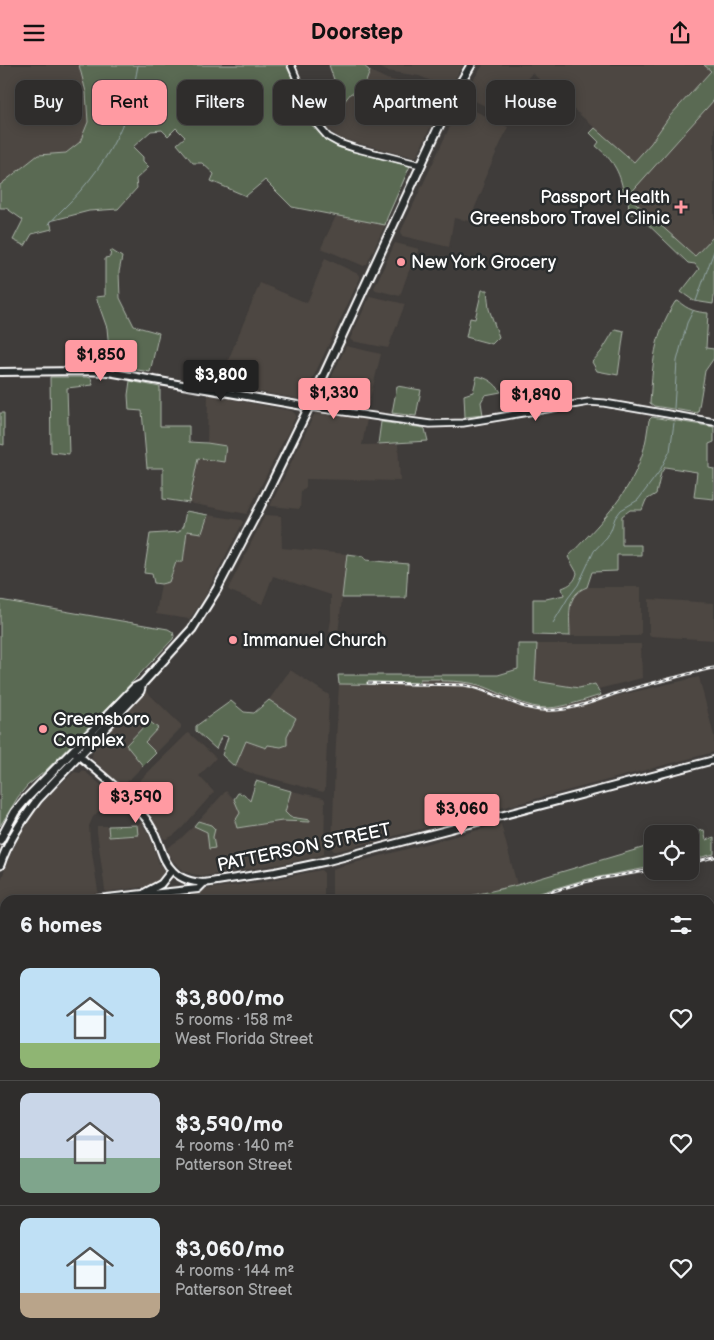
<!DOCTYPE html>
<html lang="en">
<head>
<meta charset="utf-8">
<style>
	body { margin:0; font-family:"Balsamiq Sans",sans-serif; background:#373534; color:#f1f3f6; height:100vh; display:flex; flex-direction:column; font-size:19px; white-space:nowrap }
	* { box-sizing:border-box; margin:0 }
	p { font-size:16px; color:#a7a8a9 }
	.icon { flex:none; width:28px; height:28px; fill:none; stroke:currentColor; stroke-width:2; stroke-linecap:round; stroke-linejoin:round }
	.map { position:relative; flex:1; overflow:hidden }
	.drawer { position:absolute; left:0px; top:830px; width:715px; height:445px; display:flex; flex-direction:column; background:#2f2d2c; border-radius:15px 15px 0 0; box-shadow:0 2px 12px #0003,0 0 0 1px #4a4948 }
	.drawer>* { flex:none }
	.hud { position:absolute; left:15px; top:15px; width:685px; height:45px; display:flex; gap:10px }
	.buttons { position:absolute; left:644px; top:760px; display:grid; gap:10px }
	.buttons a { display:grid; place-items:center; width:55px; height:55px; border-radius:10px; background:#2f2d2c; box-shadow:0 2px 12px #0003,0 0 0 1px #4a4948; font-size:25px }
	.price { position:absolute; translate:-50% -42px; padding:0 11px; border-radius:5px; background:#ff9aa2; color:#111; font-size:16px; line-height:32px; filter:drop-shadow(0 1px 2px #0008) }
	.price::after { content:''; position:absolute; left:50%; top:30px; width:15px; height:11px; margin-left:-8px; background:inherit; clip-path:polygon(0 0,100% 0,50% 100%) }
	.price.on { background:#222; color:#fff }
	ul { padding:0; list-style:none }
	li { display:flex; align-items:center; gap:15px; height:125px; padding:0 20px }
	li+li { border-top:1px solid #4a4948 }
	li span { display:grid; place-items:center; flex:none; width:140px; height:100px; border-radius:10px; color:#555 }
	li>.icon { margin-inline-start:auto }
	span .icon { width:60px; height:60px; fill:#fffc; stroke-width:1 }
	li b { font-size:21px }
	h2 { display:flex; justify-content:space-between; align-items:center; height:60px; padding:0 20px; font-size:21px }
	.tag { padding:0 18px; border-radius:10px; background:#2f2d2c; box-shadow:0 2px 12px #0003,0 0 0 1px #4a4948; font-size:18px; line-height:45px }
	.tag.on { background:#ff9aa2; color:#111 }
	header { display:flex; justify-content:space-between; align-items:center; height:65px; padding:0 20px; background:#ff9aa2; color:#111; font-size:22px; font-weight:800 }
	.map>svg:first-child { display:block }
	.built { fill:#4d4742 }
	.green { fill:#5a6a53; stroke:#acb4a9 }
	.lines { fill:none; stroke-linecap:round; stroke-linejoin:round }
	.stream { stroke:#94a6a7; stroke-width:1 }
	.tertiary-casing { stroke:#fff; stroke-width:9 }
	.secondary-casing { stroke:#fff; stroke-width:10 }
	.primary-casing { stroke:#fff; stroke-width:11 }
	.tertiary { stroke:#2a2d2e; stroke-width:5.5 }
	.secondary { stroke:#2a2d2e; stroke-width:6 }
	.primary { stroke:#2a2d2e; stroke-width:7 }
	.rail-casing { stroke:#fff; stroke-width:3 }
	.rail { stroke:#2a2d2e; stroke-width:1; stroke-dasharray:4; stroke-linecap:butt }
	.poi-dot { fill:#ff9aa2; stroke:#2a2d2e; stroke-width:2 }
	.labels { text-anchor:middle; stroke-width:5; stroke-linejoin:round; paint-order:stroke }
	.poi-label { font-size:18px; fill:#fff; stroke:#2a2d2e; text-anchor:start }
	.street-label { font-size:18px; fill:#fff; stroke:#2a2d2e }
</style>
</head>
<body>
<header><svg class="icon" aria-label="menu" viewBox="0 0 24 24"><path d="M4 6h16M4 12h16M4 18h16"/></svg>Doorstep<svg class="icon" aria-label="share" viewBox="0 0 24 24"><path d="M12 15V3M7 8l5-5 5 5M5 13v7h14v-7"/></svg></header>
<div class="map">
<svg width="714" height="1275" viewBox="0 0 714 1275">
	<rect width="100%" height="100%" fill="#3f3c3a"/>
	<filter id="ink" filterUnits="userSpaceOnUse"><feTurbulence type="fractalNoise" baseFrequency=".02" numOctaves="2"/><feDisplacementMap in="SourceGraphic" scale="10" xChannelSelector="R" yChannelSelector="G"/><feConvolveMatrix kernelMatrix="1 2 1 2 8 2 1 2 1" color-interpolation-filters="sRGB"/></filter>
	<g filter="url(#ink)">
		<!-- built -->
		<path class="built" d="M0,0H79L86,27L88,57L80,77L66,88L38,90L0,120Z
			M375,0H463L451,20L444,21L419,11L387,6Z
			M483,0H704L711,6L669,52L651,78L634,97L532,8L520,23L514,36L493,25L485,41L467,32L465,29L466,26Z
			M370,6L387,14L424,22L442,31L444,33L417,91L414,92L341,74L326,63L336,47L352,28L363,22Z
			M714,35V171L695,191L628,131Z
			M460,40H463L508,62L483,117L484,121L469,156L454,153L449,182L402,171L401,166Z
			M336,151L385,160L367,199L364,201L321,183Z
			M395,178L419,184L408,208L400,231L376,225L374,223Z
			M325,193L358,209L360,213L304,332L300,334L218,320L260,218L307,238Z
			M370,231L405,239L388,283L352,276L350,274Z
			M346,281L381,289L367,345L324,338L322,335V333Z
			M208,330L292,346L295,349L296,351L247,449L189,438L198,392L224,397L226,381L207,378Z
			M317,347L367,354L362,380L398,379L400,416L306,414V422L301,426L300,444L271,441V439L315,348Z
			M208,450L241,455L243,457L204,533L191,552L189,554L156,549L161,519L169,517L176,496L183,497L187,466L202,468Z
			M265,450L281,451L282,483L347,489L338,569L329,566L331,555V530L273,511L262,539L230,526L228,524Z
			M587,522H641V569L638,571H570V538L574,530L582,524Z
			M649,534L714,538V575L651,571L649,569Z
			M537,579H641L642,613L598,624L595,619L579,623L535,616Z
			M290,605L329,630L325,725L323,727L251,708L235,702L246,676L266,683L268,679L281,682L287,671L296,653L269,635Z
			M699,612L714,671V687L337,786H334L332,784L335,698L339,619L419,620L420,614H441V616H463L477,619L490,624L510,634L535,642L564,640L601,630L607,633Z
			M145,627L148,628L181,660V663L156,688L145,676L158,663L149,656L126,680L143,701L125,719H120L93,695L92,692L93,685L97,678Z
			M189,668L216,693L199,711L214,727L182,763L174,770L166,774L163,773L150,749L131,730L130,725L187,669Z
			M83,705L112,729L111,733L93,752L89,761L90,775L98,826L97,828L95,829L54,835H5V842L0,843V818L10,791L21,767L34,748L51,728L74,707L80,708Z
			M226,726L234,734L240,749L235,756L238,763L282,756L310,757V755L290,752L285,747L291,726L324,733L325,736L324,789L322,790L310,793L281,799L205,811L192,809L184,806L173,796L167,784L168,782L179,775L194,761L207,767L209,784L215,783L210,760L198,756Z
			M141,757L149,770L159,798L164,806L163,810L155,820L151,821L106,827L105,825L97,767V761H108L109,772L138,770L137,760Z
			M501,759L517,820L466,832L465,835H332V806L335,803Z
			M321,805L324,808V835H172L173,830L175,828L262,817Z
			M5,852V925L0,926V853Z
			M0,1020H5V1094H0Z"/>
		<!-- green -->
		<path class="green" d="M79,0H286C292,12 297,24 302,36C311,58 317,72 340,83L410,101L387,153L385,160L292,142L265,115L246,131L211,116L214,109L202,98H193L177,79L185,72L176,63L168,71L162,65L151,66L133,82L143,92V96L149,102L136,114L137,123L118,144L89,146L50,156L52,164L32,169L25,181L13,175L23,155L6,143H0V120L38,90L66,88L80,77L88,57L86,27Z
			M329,0H363L370,6L364,22L370,25L367,30L351,28L336,47L326,63L319,52L334,44L339,29Z
			M704,0H714V35L628,131L695,191L714,171V232L713,239L694,236L681,227L699,204L695,199L688,198L637,149H629L628,132H624C621,108 614,96 596,81L599,77L590,68L595,63L634,97L651,78L669,52L711,6Z
			M111,185L122,192L119,207L120,233L134,261L159,268L150,307L125,303L126,286L109,284L107,263L96,232L105,231V193L110,192Z
			M482,225H487L489,244L499,272L492,279L466,272L470,253L475,254Z
			M678,236C688,245 696,247 708,248L706,283L714,284V293L705,306L698,348L654,341L650,338C653,298 653,272 675,237Z
			M615,264L624,266L618,310L597,306L592,297L601,287Z
			M477,311C488,313 495,318 501,327L485,330L481,337L483,350L465,352L464,330L473,327Z
			M50,312H87L91,313L93,320L67,323L69,389L51,387Z
			M130,316L160,322V361H189V377L207,378L226,381L224,397L198,393L189,438L163,434V403H147L142,346L129,345L128,330Z
			M397,321L421,325L416,351L392,348Z
			M0,348H4V380L0,379Z
			M652,352L714,362V377L709,379V403L714,404V434L694,432L697,407L665,402L661,408L656,429L646,435L642,445H630L622,451V480H641V490H617V506L592,507L587,522C565,530 570,551 570,571L533,570V534H546L564,530L562,523C570,520 575,517 577,508L568,492C597,461 629,431 642,390C646,379 647,367 649,355Z
			M381,357L424,363L425,364L428,376L378,379Z
			M186,446L208,450L202,468L187,466L183,497H176L169,517L161,519L154,518L152,509L144,508L150,469L179,467L183,461Z
			M347,489L363,491L366,495L408,499L406,533H342Z
			M0,535L168,564L173,567L174,571L173,574L118,632L44,707L27,721L18,732L0,761Z
			M518,579H537L535,616L579,623L595,619L601,630C584,635 566,642 548,643C527,643 509,632 490,624C474,617 458,616 441,616V614H420L419,620L339,619L338,610H498L518,604Z
			M269,635L296,653L287,671V680L281,682L268,680L266,683L246,676L235,702L222,690L228,672L222,670L216,684L196,666V661L231,636L244,647L254,648Z
			M149,656L158,663L145,677L156,688L143,701L126,680Z
			M256,716L291,726L285,747L290,752L310,755V757L282,756L237,763L235,756L240,748L234,734L238,728L244,729L250,736Z
			M198,756L211,760L215,764L213,772L215,783L209,784L207,767L194,761Z
			M137,760L138,770L109,772L108,761Z
			M704,765L706,775L714,772V789L690,795V769H684Z
			M652,780V802L583,815L516,835H465L466,832L517,820Z
			M714,1046V1082L710,1060V1047Z
			M612,1270H667L672,1275H616Z"/>
		<g class="lines">
			<!-- stream -->
			<path class="stream" d="M49,159C59,147 71,137 81,125C104,99 122,68 131,34C134,23 136,11 138,0
				M696,236L714,186
				M674,343L677,296L687,258L693,246
				M553,558L568,533L578,520L594,486L607,472L611,465L615,453L621,445L638,435L659,407L670,386L674,358
				M644,1270L649,1275"/>
			<defs>
				<path id="tertiary" d="M291,0L315,57L328,72L339,78L354,83L421,100
					M309,342L430,359L463,358L589,337L604,338L714,357
					M47,1270V1275"/>
				<path id="secondary" d="M0,307L81,306L108,307L309,342
					M77,689C99,708 129,731 147,755C150,760 154,766 156,772C161,783 163,797 173,806C182,815 192,817 204,818L275,807L328,796L714,695
					M146,827L161,819L172,805
					M89,835L143,829H151L198,824L204,818
					M0,848L5,847
					M710,1162L714,1160
					M0,1187H5"/>
				<path id="primary" d="M0,775L15,747L25,735L134,623L142,619
					M0,800C8,776 22,755 38,734L140,626L142,619L192,564L217,524L260,442L309,342L453,31L471,0"/>
			</defs>
			<!-- tertiary casing -->
			<use href="#tertiary" class="tertiary-casing"/>
			<!-- secondary casing -->
			<use href="#secondary" class="secondary-casing"/>
			<!-- primary casing -->
			<use href="#primary" class="primary-casing"/>
			<!-- tertiary -->
			<use href="#tertiary" class="tertiary"/>
			<!-- secondary -->
			<use href="#secondary" class="secondary"/>
			<!-- primary -->
			<use href="#primary" class="primary"/>
			<defs>
				<path id="rail" d="M368,618L464,620C492,624 515,644 543,645C566,647 593,637 614,629C633,623 653,618 673,613C686,610 700,605 714,603
					M690,798L714,792
					M524,835L580,818L603,813L652,805
					M710,900H714
					M0,1007H5"/>
			</defs>
			<!-- rail casing -->
			<use href="#rail" class="rail-casing"/>
			<!-- rail -->
			<use href="#rail" class="rail"/>
		</g>
	</g>
	<!-- markers -->
	<g class="poi-dot">
		<path d="M678.5 134.5h5v5h5v5h-5v5h-5v-5h-5v-5h5z"/>
		<circle cx="401" cy="197" r="5"/>
		<circle cx="233" cy="575" r="5"/>
		<circle cx="43" cy="664" r="5"/>
	</g>
	<g class="labels">
		<!-- poi labels -->
		<g class="poi-label">
			<text x="670" y="138" text-anchor="end">Passport Health<tspan x="670" dy="21">Greensboro Travel Clinic</tspan></text>
			<text x="411" y="203">New York Grocery</text>
			<text x="243" y="581">Immanuel Church</text>
			<text x="53" y="660">Greensboro<tspan x="53" dy="21">Complex</tspan></text>
		</g>
		<!-- street labels -->
		<g class="street-label">
			<text transform="translate(304 782) rotate(-12)" y="6">PATTERSON STREET</text>
		</g>
	</g>
</svg>
<div class="buttons">
<a><svg class="icon" aria-label="locate" viewBox="0 0 24 24"><circle cx="12" cy="12" r="6"/><path d="M12 2v4M12 18v4M2 12h4M18 12h4"/></svg></a>
</div>
<b class="price" style="left:101px;top:317px">$1,850</b>
<b class="price on" style="left:221px;top:337px">$3,800</b>
<b class="price" style="left:334px;top:355px">$1,330</b>
<b class="price" style="left:536px;top:357px">$1,890</b>
<b class="price" style="left:136px;top:759px">$3,590</b>
<b class="price" style="left:462px;top:771px">$3,060</b>
<div class="hud">
<a class="tag">Buy</a>
<a class="tag on">Rent</a>
<a class="tag">Filters</a>
<a class="tag">New</a>
<a class="tag">Apartment</a>
<a class="tag">House</a>
</div>
<section class="drawer">
<h2>6 homes<svg class="icon" aria-label="filters" viewBox="0 0 24 24"><path d="M4 7h16M4 17h16"/><circle cx="9" cy="7" r="2"/><circle cx="15" cy="17" r="2"/></svg></h2>
<ul>
<li><span style="background:linear-gradient(#bfe0f5 75%,#8fb573 0)"><svg class="icon" aria-label="home" viewBox="0 0 24 24"><path d="M3 11l9-7 9 7M6 9v11h12V9"/></svg></span><div><b>$3,800/mo</b><p>5 rooms · 158 m²</p><p>West Florida Street</p></div><svg class="icon" aria-label="heart" viewBox="0 0 24 24"><path d="M12 20l-8-8c-3-5 5-10 8-4 3-6 11-1 8 4z"/></svg></li>
<li><span style="background:linear-gradient(#c9d6e8 65%,#7fa58c 0)"><svg class="icon" aria-label="home" viewBox="0 0 24 24"><path d="M3 11l9-7 9 7M6 9v11h12V9"/></svg></span><div><b>$3,590/mo</b><p>4 rooms · 140 m²</p><p>Patterson Street</p></div><svg class="icon" aria-label="heart" viewBox="0 0 24 24"><path d="M12 20l-8-8c-3-5 5-10 8-4 3-6 11-1 8 4z"/></svg></li>
<li><span style="background:linear-gradient(#bfe0f5 75%,#b9a48a 0)"><svg class="icon" aria-label="home" viewBox="0 0 24 24"><path d="M3 11l9-7 9 7M6 9v11h12V9"/></svg></span><div><b>$3,060/mo</b><p>4 rooms · 144 m²</p><p>Patterson Street</p></div><svg class="icon" aria-label="heart" viewBox="0 0 24 24"><path d="M12 20l-8-8c-3-5 5-10 8-4 3-6 11-1 8 4z"/></svg></li>
</ul>
</section>
</div>
</body>
</html>
